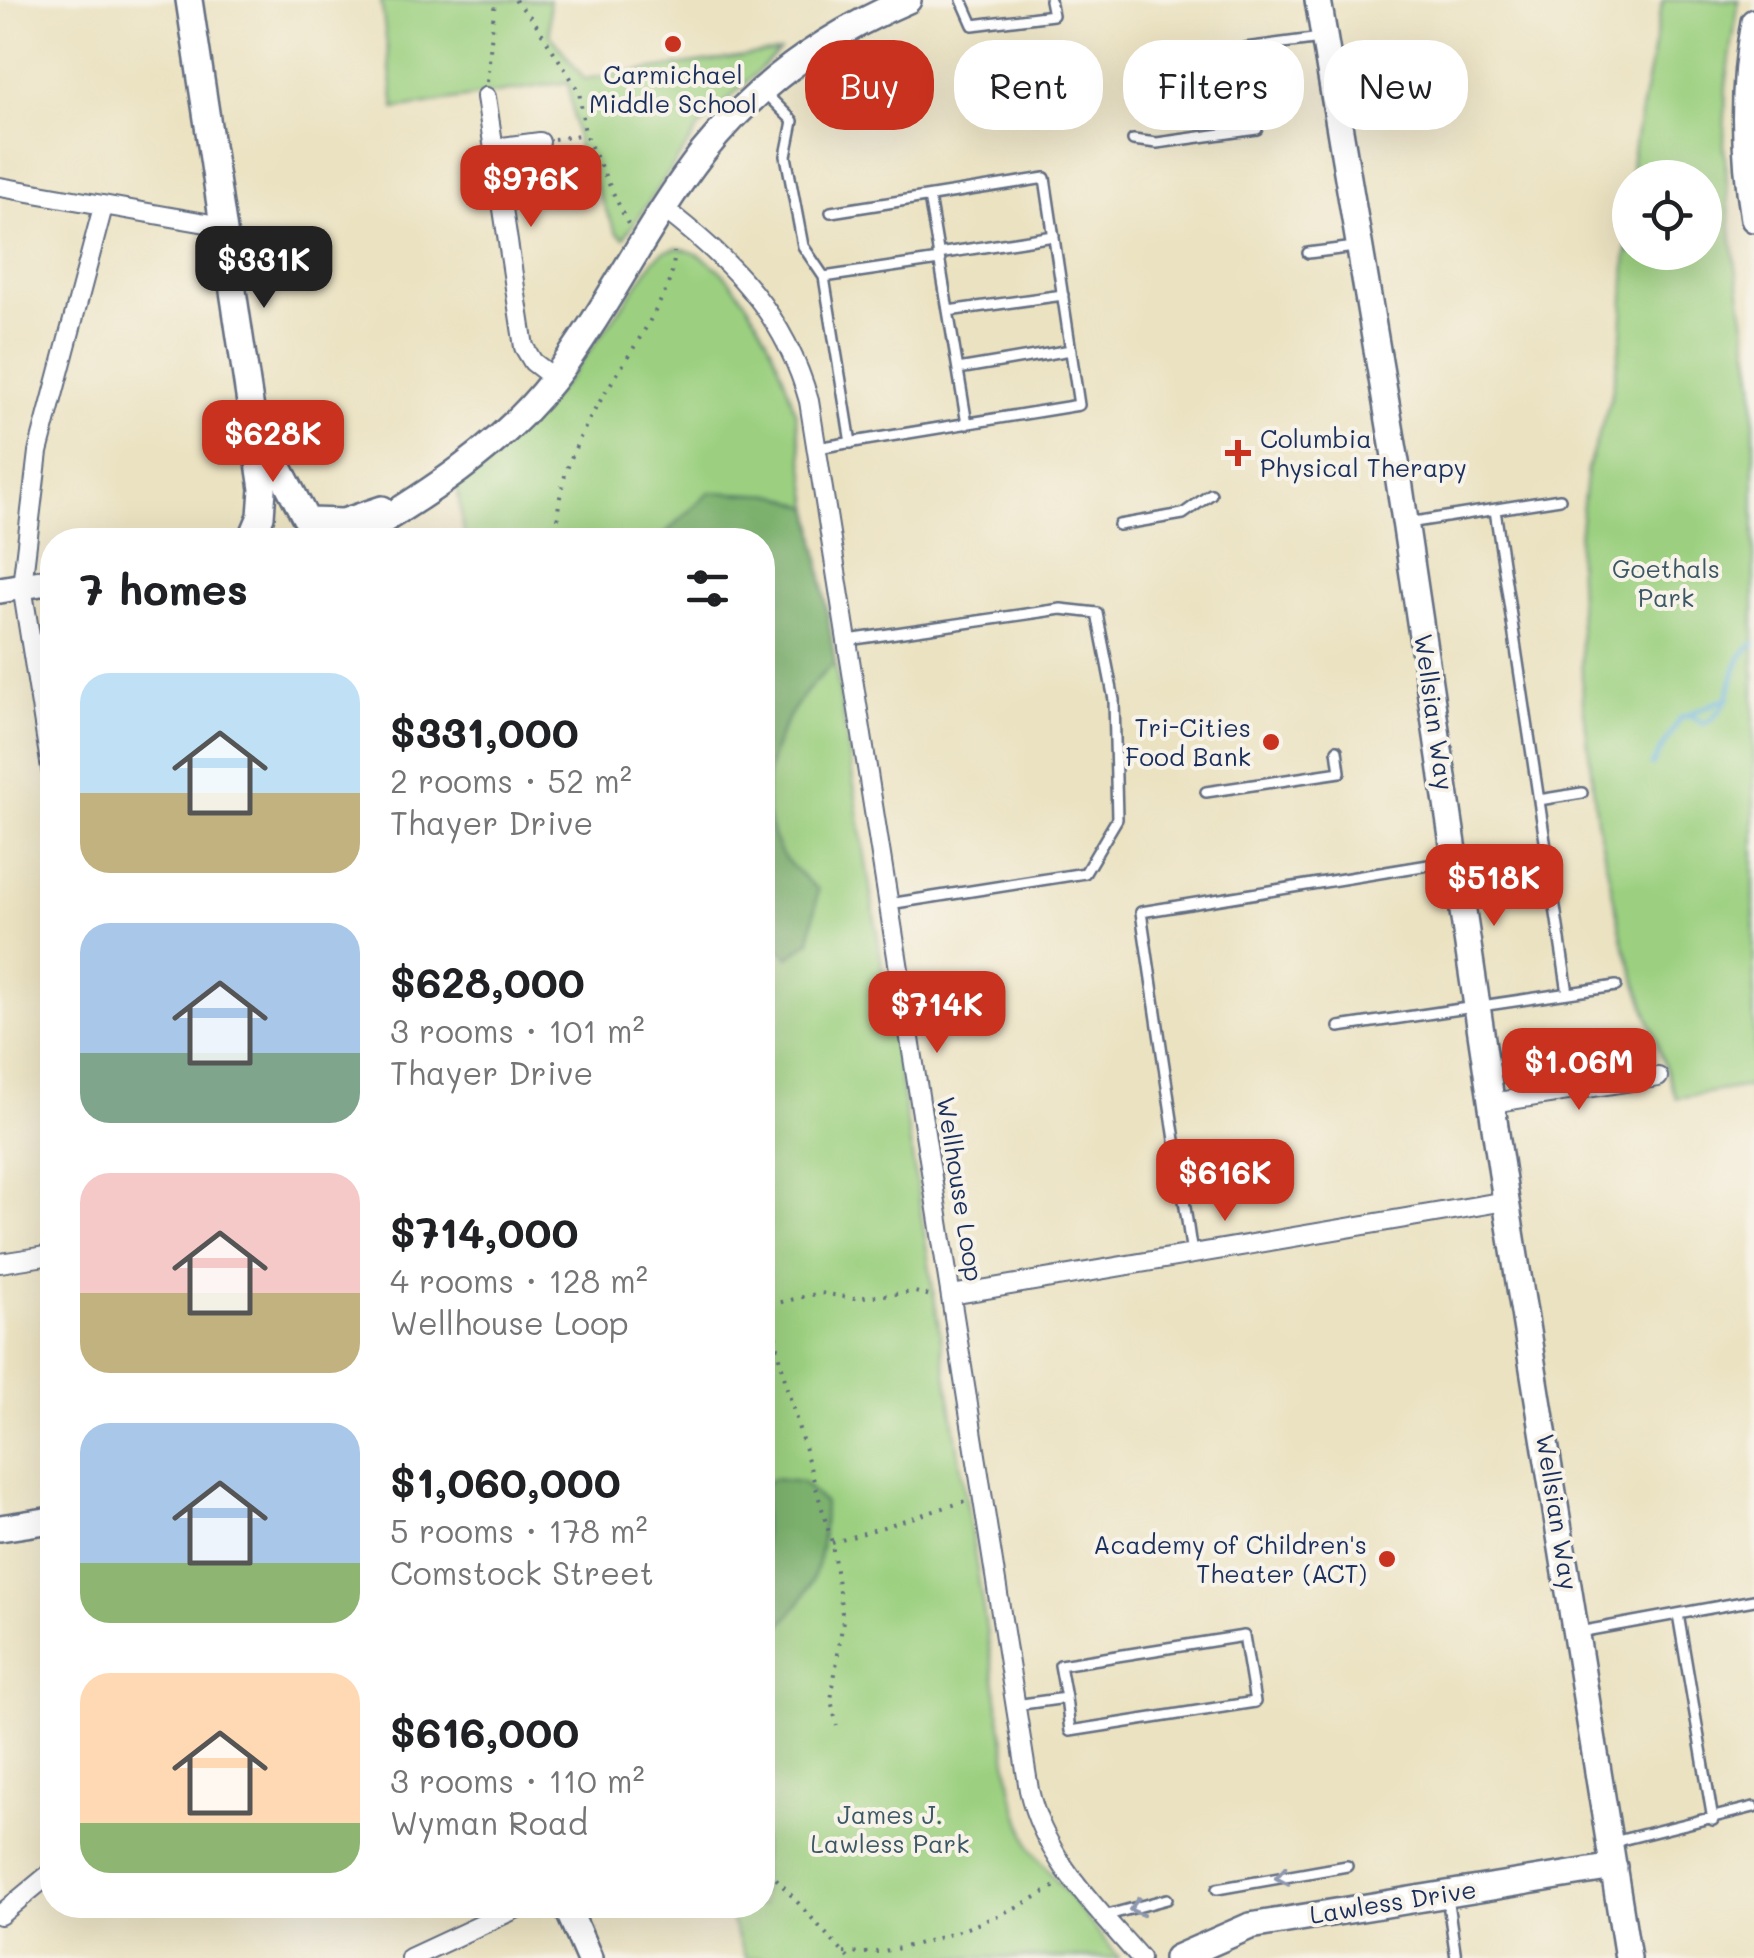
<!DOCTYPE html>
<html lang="en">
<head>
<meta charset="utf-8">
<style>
	body { margin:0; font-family:Mali,sans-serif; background:#f6f6f6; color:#202124; height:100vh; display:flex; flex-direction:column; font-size:38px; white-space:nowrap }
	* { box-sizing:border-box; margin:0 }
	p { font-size:32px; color:#757577 }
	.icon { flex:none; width:55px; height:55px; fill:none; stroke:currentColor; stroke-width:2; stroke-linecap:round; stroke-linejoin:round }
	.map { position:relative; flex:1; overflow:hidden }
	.drawer { position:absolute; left:40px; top:528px; width:735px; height:1390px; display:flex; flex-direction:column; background:#fff; border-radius:40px; box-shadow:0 10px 40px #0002 }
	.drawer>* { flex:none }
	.guide { position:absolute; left:805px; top:40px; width:798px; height:90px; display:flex; gap:20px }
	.buttons { position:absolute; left:1612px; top:160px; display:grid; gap:20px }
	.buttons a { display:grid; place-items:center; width:110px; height:110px; border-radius:50%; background:#fff; box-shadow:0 10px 40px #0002; font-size:50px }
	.price { position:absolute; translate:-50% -85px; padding:0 22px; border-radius:20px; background:#c8321e; color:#fff; font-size:32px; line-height:65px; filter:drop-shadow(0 2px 5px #0008) }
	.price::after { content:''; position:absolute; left:50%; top:60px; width:30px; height:22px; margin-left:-15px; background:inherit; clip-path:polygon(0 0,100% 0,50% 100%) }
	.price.current { background:#222; color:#fff }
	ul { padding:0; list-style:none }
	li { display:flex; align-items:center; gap:30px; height:250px; padding:0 40px }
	li span { display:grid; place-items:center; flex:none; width:280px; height:200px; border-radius:30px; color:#555 }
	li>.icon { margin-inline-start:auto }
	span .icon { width:120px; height:120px; fill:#fffc; stroke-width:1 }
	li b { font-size:42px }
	h2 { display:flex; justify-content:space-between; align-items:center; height:120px; padding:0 40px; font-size:42px }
	.tag { padding:0 35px; border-radius:40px; background:#fff; box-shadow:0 10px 40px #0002; font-size:35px; line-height:90px }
	.tag.current { background:#c8321e; color:#fff }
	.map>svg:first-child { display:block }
	.green { fill:#9cd080; stroke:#5c806f; stroke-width:2.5; fill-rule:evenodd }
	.forest { fill:#7db26e; stroke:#4c7066; stroke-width:2.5 }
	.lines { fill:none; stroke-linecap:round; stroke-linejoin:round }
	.stream { stroke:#62b1dd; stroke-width:5 }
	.lane-casing { stroke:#646e81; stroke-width:14 }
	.street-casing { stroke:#646e81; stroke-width:22 }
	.secondary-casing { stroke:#646e81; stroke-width:30 }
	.path { stroke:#646e81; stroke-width:4; stroke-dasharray:2.5 8; stroke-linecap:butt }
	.lane { stroke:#fff; stroke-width:9 }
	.street { stroke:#fff; stroke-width:18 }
	.secondary { stroke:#fff; stroke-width:25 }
	.oneway { stroke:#8d97ae }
	.poi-dot { fill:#c8321e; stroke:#f7f3e8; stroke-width:4 }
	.labels { text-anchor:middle; stroke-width:8; stroke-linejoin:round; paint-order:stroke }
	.poi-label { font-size:25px; fill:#1b2f5e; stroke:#f7f3e8; text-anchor:end }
	.park-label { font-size:25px; fill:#3b5766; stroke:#f7f3e8 }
	.street-label { font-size:25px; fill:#1b2f5e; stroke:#f7f3e8 }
</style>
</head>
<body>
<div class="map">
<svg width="1754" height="1958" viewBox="0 0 1754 1958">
	<rect width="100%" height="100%" fill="#f7f3e8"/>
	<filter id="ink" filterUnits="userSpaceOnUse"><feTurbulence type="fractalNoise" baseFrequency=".01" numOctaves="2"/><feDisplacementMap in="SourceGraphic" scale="20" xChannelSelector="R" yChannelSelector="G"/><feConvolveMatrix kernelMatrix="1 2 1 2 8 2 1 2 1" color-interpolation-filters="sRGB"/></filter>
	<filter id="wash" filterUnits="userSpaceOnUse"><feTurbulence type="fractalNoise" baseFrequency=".0048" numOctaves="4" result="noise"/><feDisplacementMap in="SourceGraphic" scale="40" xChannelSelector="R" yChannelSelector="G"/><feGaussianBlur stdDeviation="2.25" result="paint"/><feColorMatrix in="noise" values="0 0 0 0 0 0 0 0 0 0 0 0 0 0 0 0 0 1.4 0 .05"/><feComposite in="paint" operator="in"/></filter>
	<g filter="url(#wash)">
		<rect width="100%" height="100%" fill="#ebe2c1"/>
		<!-- green -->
		<path class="green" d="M381,0H549L550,34L584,79L779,51L700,127L624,238L616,232L578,148L568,82L395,109Z
			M1663,0H1739L1726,86L1724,146L1732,240L1754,382V1112L1749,1086L1676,1098L1623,942L1597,820L1583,703L1577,554L1587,469L1611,398L1622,334L1632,157ZM1630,178H1705V252H1630Z
			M678,248C739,258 781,361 796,415L1012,1793L1030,1848L1119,1958H746L724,1905H762V540H465L457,486C544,422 594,347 654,260L665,251Z"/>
		<!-- forest -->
		<path class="forest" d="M710,492L778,495L811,508L835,663C782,708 745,783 780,851C787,865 807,879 818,890L810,941L789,957L763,934L762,540H658Z
			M772,1479L802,1482L824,1503C823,1575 811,1595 763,1645V1485Z"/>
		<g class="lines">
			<!-- stream -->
			<path class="stream" d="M1687,715L1729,697
				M1652,765L1681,717L1691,715L1703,724C1743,702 1722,665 1754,644"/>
		</g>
	</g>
	<g filter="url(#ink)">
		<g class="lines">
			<defs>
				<path id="lane" d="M962,0L973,25L1053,15L1050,0
					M1245,48L1321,38
					M764,92L793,121L786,156L803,246L824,277L851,443
					M1133,140L1157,143L1257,129
					M929,197L967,424
					M1308,253L1355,247
					M938,254L1054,236
					M824,277L939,260
					M948,311L1063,295
					M958,369L1071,350
					M817,448L1079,405L1045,178L831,212
					M1495,510L1568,993
					M1408,523L1560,499
					M1119,525L1183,514L1211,494
					M848,640L1061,609L1097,613L1114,700L1117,819L1085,873L889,904
					M1206,792L1340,772L1337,750
					M1539,800L1582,793
					M1339,1027L1616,986
					M1192,1254L1141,912L1453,861
					M1678,1614L1713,1820
					M1579,1632L1754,1600
					M1015,1705L1066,1698L1060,1665L1244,1636L1255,1702L1070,1731L1066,1698
					M1613,1842L1754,1807
					M1217,1889L1347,1866
					M1447,1896L1456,1958
					M1104,1916L1167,1899"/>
				<path id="street" d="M486,97L524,347L533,362L554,378
					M494,148L540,142
					M0,187L223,226
					M664,209C733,262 785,315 809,401L1029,1790C1044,1858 1096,1907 1140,1958
					M52,775L22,586L38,452L103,207
					M1492,1103L1658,1077
					M0,1263L52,1255
					M951,1295L1506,1201
					M0,1915L52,1872
					M410,1958L524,1905"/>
				<path id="secondary" d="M189,0L263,489L261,516L251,540
					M1318,0L1398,474L1506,1201L1628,1958
					M1754,22C1742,88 1743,152 1754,219
					M261,433L305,517
					M309,521L343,522L382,509
					M351,540C423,497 501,448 553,380C608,308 647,224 703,152C757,84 828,34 908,0
					M0,590L52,581
					M0,1528L52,1520
					M566,1905L589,1958
					M1177,1958L1250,1926L1614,1867"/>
			</defs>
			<!-- lane casing -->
			<use href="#lane" class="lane-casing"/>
			<!-- street casing -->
			<use href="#street" class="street-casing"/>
			<!-- secondary casing -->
			<use href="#secondary" class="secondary-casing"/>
			<!-- path -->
			<path class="path" d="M515,0L534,21L579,91L585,134L628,224
				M487,82L495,0
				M554,139L585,134
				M558,540C551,457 609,392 648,324C660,302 675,278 674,252
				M762,1244L769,1305L820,1293L853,1298L915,1292L935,1297
				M769,1305L785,1381L832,1543L843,1620L831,1700L837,1726
				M832,1543L966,1501
				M762,1863L848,1958
				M844,1953C902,1958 1006,1917 1055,1886"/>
			<!-- lane -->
			<use href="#lane" class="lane"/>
			<!-- street -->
			<use href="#street" class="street"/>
			<!-- secondary -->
			<use href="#secondary" class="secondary"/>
		</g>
		<!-- one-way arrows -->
		<defs><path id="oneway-chevron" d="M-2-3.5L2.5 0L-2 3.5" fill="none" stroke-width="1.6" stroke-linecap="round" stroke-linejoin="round" transform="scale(2.5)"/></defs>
		<g class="oneway">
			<use href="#oneway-chevron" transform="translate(1282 1877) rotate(170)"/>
			<use href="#oneway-chevron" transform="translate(1136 1908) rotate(165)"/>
		</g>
	</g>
	<!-- markers -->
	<g class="poi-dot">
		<circle cx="673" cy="44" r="10"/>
		<path d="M1233 438h10v10h10v10h-10v10h-10v-10h-10v-10h10z"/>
		<circle cx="1271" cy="742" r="10"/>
		<circle cx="1387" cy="1559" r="10"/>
	</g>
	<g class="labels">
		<!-- poi labels -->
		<g class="poi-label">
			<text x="673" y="84" text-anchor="middle">Carmichael<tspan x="673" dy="29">Middle School</tspan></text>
			<text x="1260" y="448" text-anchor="start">Columbia<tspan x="1260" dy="29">Physical Therapy</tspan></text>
			<text x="1251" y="737">Tri-Cities<tspan x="1251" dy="29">Food Bank</tspan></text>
			<text x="1367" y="1554">Academy of Children's<tspan x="1367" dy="29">Theater (ACT)</tspan></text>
		</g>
		<!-- park labels -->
		<g class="park-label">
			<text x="1666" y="578">Goethals<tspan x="1666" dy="29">Park</tspan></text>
			<text x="890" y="1824">James J.<tspan x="890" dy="29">Lawless Park</tspan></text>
		</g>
		<!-- street labels -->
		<g class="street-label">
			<text transform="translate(1434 712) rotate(82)" y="9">Wellsian Way</text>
			<text transform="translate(960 1189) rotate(81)" y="9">Wellhouse Loop</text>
			<text transform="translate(1557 1512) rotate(81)" y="9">Wellsian Way</text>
			<text transform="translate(1393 1902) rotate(-9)" y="9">Lawless Drive</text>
		</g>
	</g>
</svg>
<div class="buttons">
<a><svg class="icon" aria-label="locate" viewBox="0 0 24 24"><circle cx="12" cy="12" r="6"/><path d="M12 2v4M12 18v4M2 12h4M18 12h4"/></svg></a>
</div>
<b class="price" style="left:531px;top:230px">$976K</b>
<b class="price current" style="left:264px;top:311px">$331K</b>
<b class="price" style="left:273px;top:485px">$628K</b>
<b class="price" style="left:1494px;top:929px">$518K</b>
<b class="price" style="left:937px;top:1056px">$714K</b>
<b class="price" style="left:1579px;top:1113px">$1.06M</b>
<b class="price" style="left:1225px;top:1224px">$616K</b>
<div class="guide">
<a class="tag current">Buy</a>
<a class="tag">Rent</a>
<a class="tag">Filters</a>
<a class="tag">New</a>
</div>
<section class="drawer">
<h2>7 homes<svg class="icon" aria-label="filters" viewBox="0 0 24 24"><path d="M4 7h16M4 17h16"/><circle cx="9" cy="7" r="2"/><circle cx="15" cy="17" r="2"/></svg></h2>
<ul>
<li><span style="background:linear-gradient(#bfe0f5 60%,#c2b280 0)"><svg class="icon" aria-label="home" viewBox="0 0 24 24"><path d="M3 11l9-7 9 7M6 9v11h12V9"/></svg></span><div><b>$331,000</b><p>2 rooms · 52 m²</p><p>Thayer Drive</p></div></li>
<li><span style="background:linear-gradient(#a9c7e8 65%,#7fa58c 0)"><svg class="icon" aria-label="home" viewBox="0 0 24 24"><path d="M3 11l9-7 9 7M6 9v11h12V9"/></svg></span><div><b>$628,000</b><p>3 rooms · 101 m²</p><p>Thayer Drive</p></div></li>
<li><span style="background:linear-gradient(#f6c9c9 60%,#c2b280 0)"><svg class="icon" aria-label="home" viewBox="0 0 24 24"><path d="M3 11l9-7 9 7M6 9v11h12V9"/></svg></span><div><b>$714,000</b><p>4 rooms · 128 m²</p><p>Wellhouse Loop</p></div></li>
<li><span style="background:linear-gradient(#a9c7e8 70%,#8fb573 0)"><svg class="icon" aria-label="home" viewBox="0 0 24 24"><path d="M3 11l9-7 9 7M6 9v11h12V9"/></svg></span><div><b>$1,060,000</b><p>5 rooms · 178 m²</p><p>Comstock Street</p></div></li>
<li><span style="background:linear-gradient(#ffd9b3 75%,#8fb573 0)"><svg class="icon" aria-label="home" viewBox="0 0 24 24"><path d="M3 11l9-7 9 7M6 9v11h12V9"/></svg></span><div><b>$616,000</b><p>3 rooms · 110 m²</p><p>Wyman Road</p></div></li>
</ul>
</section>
</div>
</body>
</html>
